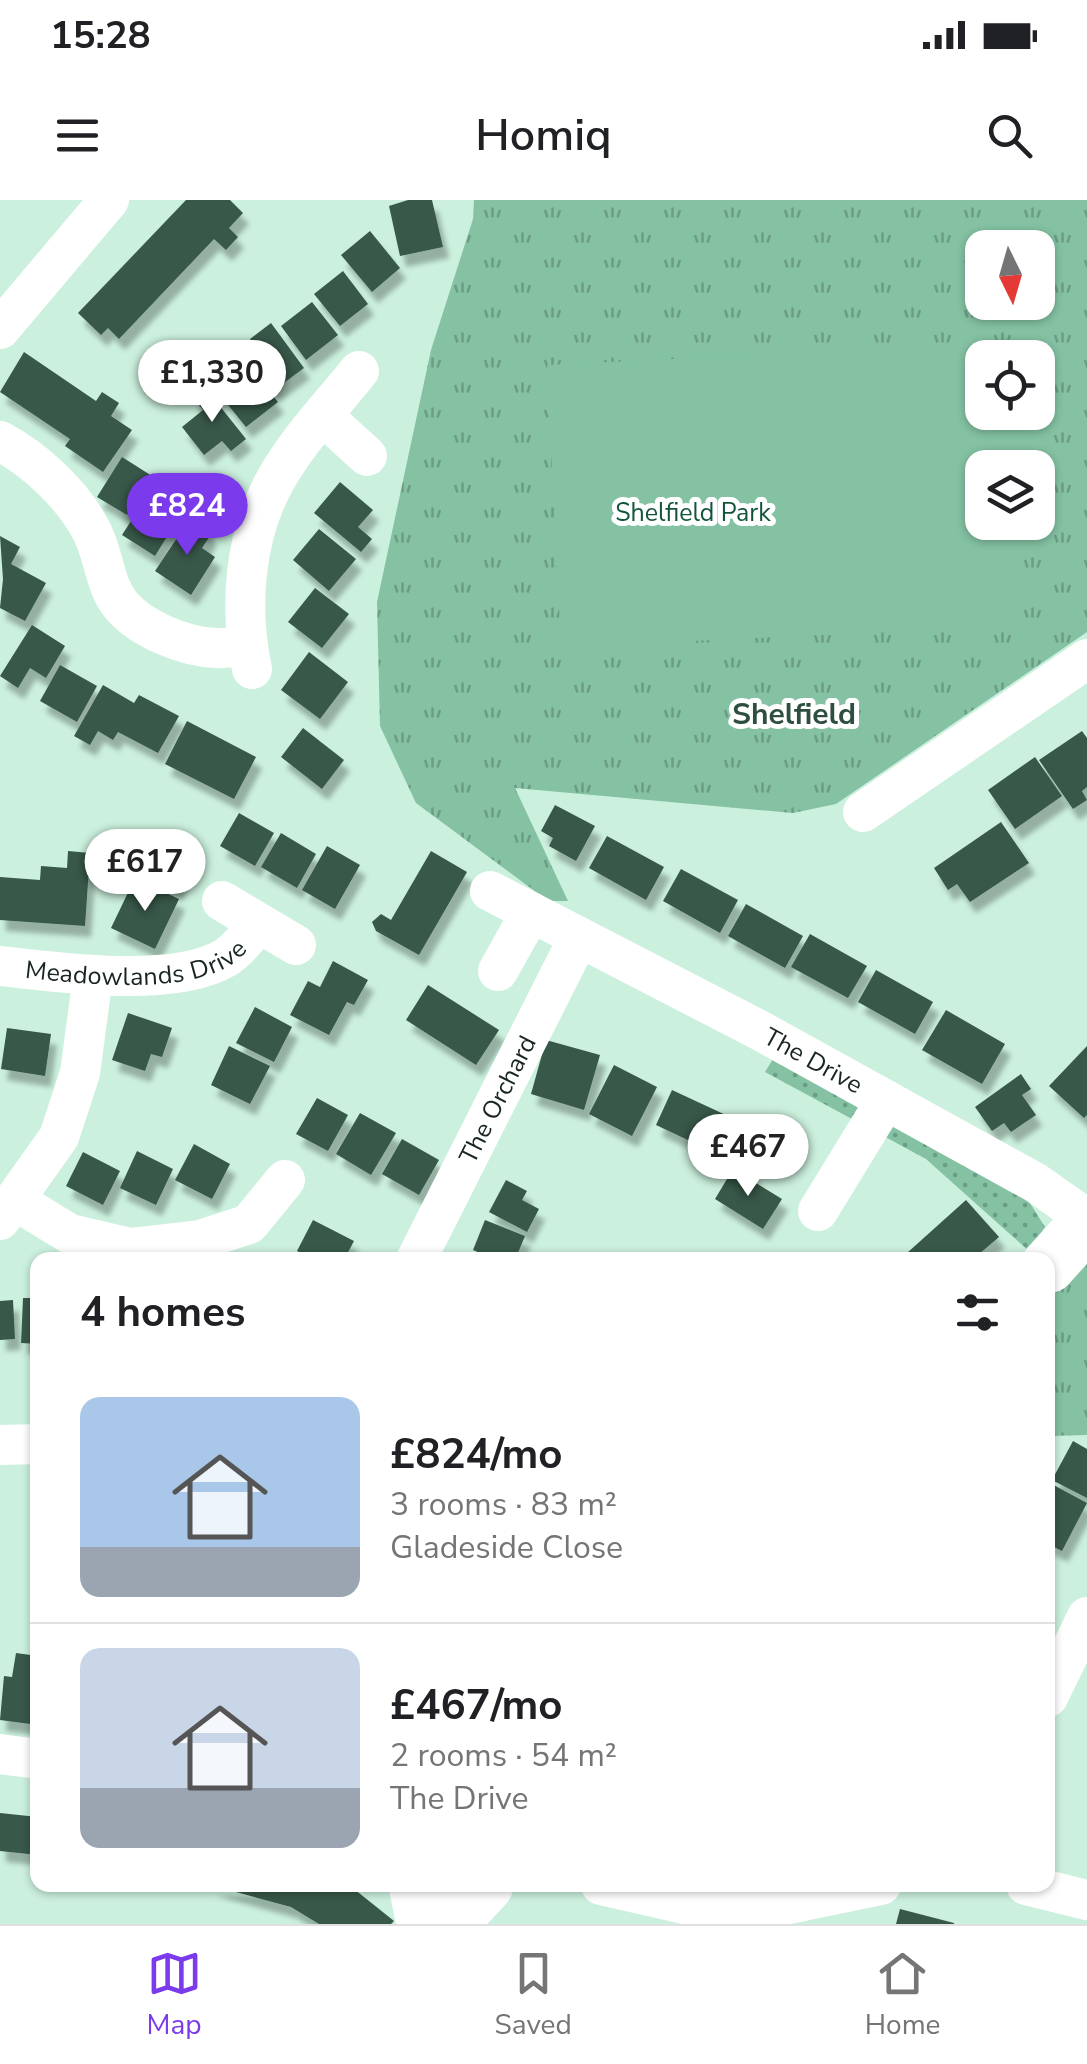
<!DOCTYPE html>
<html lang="en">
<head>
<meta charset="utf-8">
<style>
	body { margin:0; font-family:"Nunito Sans",sans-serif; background:#f6f6f6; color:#202124; height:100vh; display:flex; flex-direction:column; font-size:38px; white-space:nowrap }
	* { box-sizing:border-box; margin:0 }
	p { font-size:32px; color:#757577 }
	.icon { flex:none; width:55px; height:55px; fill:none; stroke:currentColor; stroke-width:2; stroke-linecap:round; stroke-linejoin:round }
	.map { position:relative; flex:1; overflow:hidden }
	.drawer { position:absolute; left:30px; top:1052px; width:1025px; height:640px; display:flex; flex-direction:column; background:#fff; border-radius:20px; box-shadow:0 2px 8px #0004 }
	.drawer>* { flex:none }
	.needle { width:65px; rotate:175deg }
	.fabs { position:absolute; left:965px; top:30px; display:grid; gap:20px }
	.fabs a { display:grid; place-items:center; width:90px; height:90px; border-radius:20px; background:#fff; box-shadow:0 2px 8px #0004; font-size:50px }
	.price { position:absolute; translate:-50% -85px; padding:0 22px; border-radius:35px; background:#fff; color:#222; font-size:32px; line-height:65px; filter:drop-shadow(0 2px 5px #0008) }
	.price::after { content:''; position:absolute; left:50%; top:60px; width:30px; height:22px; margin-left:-15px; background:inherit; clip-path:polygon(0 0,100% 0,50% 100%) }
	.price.on { background:#7c3aed; color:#fff }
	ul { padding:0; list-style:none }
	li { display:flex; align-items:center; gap:30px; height:250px; padding:0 50px }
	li+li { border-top:2px solid #e0e0e0 }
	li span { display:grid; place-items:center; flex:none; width:280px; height:200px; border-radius:20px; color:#555 }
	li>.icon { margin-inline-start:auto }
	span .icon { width:120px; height:120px; fill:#fffc; stroke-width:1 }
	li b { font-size:42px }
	h2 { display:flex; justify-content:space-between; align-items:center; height:120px; padding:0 50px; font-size:42px }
	.status { display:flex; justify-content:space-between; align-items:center; height:70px; padding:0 50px; background:#fff; direction:ltr }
	.status svg { height:28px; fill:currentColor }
	header { display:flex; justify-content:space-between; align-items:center; height:130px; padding:0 50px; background:#fff; font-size:45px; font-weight:600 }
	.menu { display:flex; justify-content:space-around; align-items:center; height:140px; border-top:2px solid #e0e0e0; background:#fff; font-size:28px; color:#757577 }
	.menu a { display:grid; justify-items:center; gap:5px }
	.menu .on { color:#7c3aed }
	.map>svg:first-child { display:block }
	.grass { fill:url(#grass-dots) }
	.park { fill:url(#park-tufts); fill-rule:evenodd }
	.garden { fill:#84c2a3 }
	.building { fill:#385848; filter:url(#shadow) }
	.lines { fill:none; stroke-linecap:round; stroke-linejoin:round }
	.minor { stroke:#fff; stroke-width:40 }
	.highway { stroke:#fff; stroke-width:55 }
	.labels { text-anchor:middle; stroke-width:10; stroke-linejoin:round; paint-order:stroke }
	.park-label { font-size:25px; fill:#13553b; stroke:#fff }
	.street-label { font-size:25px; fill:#19261f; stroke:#fff }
	.quarter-label { font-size:30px; font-weight:bold; fill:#2e4e3f; stroke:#fff }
</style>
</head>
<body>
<div class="status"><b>15:28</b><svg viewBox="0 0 49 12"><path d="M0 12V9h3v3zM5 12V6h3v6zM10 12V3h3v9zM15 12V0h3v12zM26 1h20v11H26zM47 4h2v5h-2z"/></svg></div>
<header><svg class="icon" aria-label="menu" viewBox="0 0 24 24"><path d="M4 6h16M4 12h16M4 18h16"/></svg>Homiq<svg class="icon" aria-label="search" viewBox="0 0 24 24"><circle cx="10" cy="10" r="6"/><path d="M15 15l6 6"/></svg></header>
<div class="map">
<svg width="1087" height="1724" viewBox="0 0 1087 1724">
	<defs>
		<pattern id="grass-dots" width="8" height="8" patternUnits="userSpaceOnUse" patternTransform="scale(2.5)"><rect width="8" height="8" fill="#84c2a3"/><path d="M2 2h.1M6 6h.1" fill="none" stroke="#6b9d84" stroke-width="1.8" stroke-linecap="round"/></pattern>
		<pattern id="park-tufts" width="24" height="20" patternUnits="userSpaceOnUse" patternTransform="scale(2.5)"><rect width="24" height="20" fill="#84c2a3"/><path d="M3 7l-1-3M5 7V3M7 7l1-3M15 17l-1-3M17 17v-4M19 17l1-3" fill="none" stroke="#6b9d84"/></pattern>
		<filter id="shadow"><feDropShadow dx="6" dy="11" stdDeviation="2.5" flood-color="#0004"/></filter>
	</defs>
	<rect width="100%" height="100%" fill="#cbf0dd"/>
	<!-- grass -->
	<path class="grass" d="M776,854L1023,992L1045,1027L1029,1051L926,959L765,872Z"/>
	<!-- park -->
	<path class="park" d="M474,0H1087V432L836,604L793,613L515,588L568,701H548L416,603L380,526L377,402L431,150L473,19ZM982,48H1038V102H982ZM982,158H1038V212H982ZM982,268H1038V322H982Z
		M1087,1052V1235L1048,1236V1096Z"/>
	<!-- garden -->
	<path class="garden" d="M1006,143L1007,157L982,158V212L1010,213L1012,267L982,268V322L1015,323L1020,426L561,447L547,165Z"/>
	<!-- building -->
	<path class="building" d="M186,0H230L243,13L229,28L238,37L226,50L214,39L119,139L108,128L101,135L78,113Z
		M408,0H432L443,47L400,56L389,6Z
		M370,31L400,68L372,92L341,55Z
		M343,71L368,104L340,126L314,94Z
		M312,102L338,135L306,160L281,126Z
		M271,123L304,168L273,191L249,158L258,151L250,139Z
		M24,152L96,201L102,192L119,203L111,216L132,230L103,272L65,246L70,239L0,192Z
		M248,165L278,202L246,227L216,190Z
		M200,188L207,190L246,239L231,251L222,241L204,255L182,227L203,210L194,199L195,193Z
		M122,257L152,276L127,315L97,297Z
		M340,282L373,310L358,327L372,339L361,352L314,313Z
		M145,299L178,319L155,356L122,335Z
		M197,321L206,325L210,336L202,348L215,357L191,395L155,371L187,323Z
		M319,329L356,359L329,391L293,360Z
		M0,336L20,347L11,364L46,383L25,421L0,408L3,379Z
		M315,388L349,414L322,448L288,422Z
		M32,425L65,446L46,478L30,468L18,488L0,476Z
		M309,452L348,482L320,519L281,490Z
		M60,465L97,486L77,522L40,501Z
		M103,485L134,503L139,495L179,516L158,553L118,532L113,540L98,531L90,545L74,536Z
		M187,521L256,557L234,599L165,564Z
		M303,528L344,560L322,589L281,557Z
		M1082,531L1087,538V587L1082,591L1087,600L1073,609L1039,560Z
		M1035,557L1062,596L1015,629L988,590Z
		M555,605L595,626L576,661L549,646L553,638L541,631Z
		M239,613L274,633L255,666L220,646Z
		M1001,622L1029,663L970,702L957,684L948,690L934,668Z
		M149,632L194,656L176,690L131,666Z
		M281,633L316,654L297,688L261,667Z
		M607,636L664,667L646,700L589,668Z
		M327,646L360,665L335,709L302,690Z
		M68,651L90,653L85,726L0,720V677L40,680L41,666L67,668Z
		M431,651L467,672L419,755L376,731L372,722L381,714L391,720Z
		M681,669L738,700L720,733L663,701Z
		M135,678L179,699L155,749L111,728Z
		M746,704L803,736L785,768L728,736Z
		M810,734L867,766L848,798L791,767Z
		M333,761L368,780L354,805L347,802L329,835L290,815L308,781L320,787Z
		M876,770L933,802L915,834L858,802Z
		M428,785L499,830L476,865L406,820Z
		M255,807L292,827L274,862L236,843Z
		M946,810L1005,844L982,884L922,850Z
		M128,813L172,828L162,857L151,854L145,871L112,860Z
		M7,828L51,834L45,876L1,869Z
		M546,840L600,855L584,910L531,894Z
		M229,846L270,866L250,904L211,885Z
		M1087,846V915L1084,918L1049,886Z
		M614,865L657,887L632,936L589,914Z
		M1021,874L1031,889L1022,895L1036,915L1011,932L1004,923L992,931L975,907Z
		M672,890L743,923L726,958L656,925Z
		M317,898L348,915L328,951L296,934Z
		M360,913L396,933L371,975L336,954Z
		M402,939L439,960L419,995L382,974Z
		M194,944L230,964L212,999L175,980Z
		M137,951L173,969L156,1005L120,988Z
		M83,952L120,971L103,1005L66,986Z
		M733,969L782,999L763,1029L715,999Z
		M506,980L527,991L522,1000L539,1009L527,1032L489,1012Z
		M966,1000L999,1037L972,1060H913L907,1053Z
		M313,1020L354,1041L344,1060H314L297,1051Z
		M485,1020L525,1036L515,1060H496L473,1050Z
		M23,1098H38V1144L21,1143Z
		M13,1100L15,1139L0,1140V1101Z
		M1073,1241L1087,1249V1298L1052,1280Z
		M1048,1282L1087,1303L1062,1351L1048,1344Z
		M16,1453L38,1456V1525L0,1520L4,1476L12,1477Z
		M0,1613L38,1617V1655L0,1651Z
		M210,1685H349L394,1721L391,1724H319L291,1707Z
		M900,1709L954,1723V1724H896Z"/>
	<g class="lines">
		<!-- minor -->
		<g class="minor">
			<path d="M0,129L109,0"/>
			<path d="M323,216L367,256"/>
			<path d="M0,241C36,260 74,296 92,332C104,355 104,383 120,404C140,429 185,447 216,448C226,449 237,446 247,444"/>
			<path d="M252,469C239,408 244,337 275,281C297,241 330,207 359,171"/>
			<path d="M863,612L1087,459"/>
			<path id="s1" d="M490,691L761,831L1036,983L1087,1019"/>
			<path d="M222,701L296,745"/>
			<path id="s2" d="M0,766C59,772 172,789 225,758C237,751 248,736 258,725"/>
			<path d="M498,771L531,712"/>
			<path d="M16,1001L70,1034L130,1048L200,1040L249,1024L285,980"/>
			<path d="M818,1011L886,900"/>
			<path d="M0,1020L59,937L80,873L93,776"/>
			<path id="s3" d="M416,1060L579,737"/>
			<path d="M0,1245L38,1244"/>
			<path d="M1048,1497L1087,1417"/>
			<path d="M0,1554L38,1559"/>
			<path d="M601,1685L715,1711L779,1706L881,1685"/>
			<path d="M1026,1685L1087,1700"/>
		</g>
		<!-- highway -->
		<path class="highway" d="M1048,1066L1087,1023
			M416,1685L424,1724
			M450,1724L486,1685"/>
	</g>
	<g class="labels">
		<!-- park labels -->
		<g class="park-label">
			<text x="693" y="321">Shelfield Park</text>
		</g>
		<!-- street labels -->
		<g class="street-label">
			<text dy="9" stroke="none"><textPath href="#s2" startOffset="138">Meadowlands Drive</textPath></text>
			<text dy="9" stroke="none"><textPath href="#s1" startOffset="365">The Drive</textPath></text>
			<text dy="9" stroke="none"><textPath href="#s3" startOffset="180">The Orchard</textPath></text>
		</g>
		<!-- quarter labels -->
		<g class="quarter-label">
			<text x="794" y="524">Shelfield</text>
		</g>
	</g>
</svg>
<div class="fabs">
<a><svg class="needle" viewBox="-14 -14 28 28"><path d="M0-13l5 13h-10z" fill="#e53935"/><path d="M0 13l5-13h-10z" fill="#757577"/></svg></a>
<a><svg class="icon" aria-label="locate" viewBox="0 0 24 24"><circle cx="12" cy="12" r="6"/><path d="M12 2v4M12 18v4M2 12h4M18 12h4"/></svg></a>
<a><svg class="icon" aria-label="layers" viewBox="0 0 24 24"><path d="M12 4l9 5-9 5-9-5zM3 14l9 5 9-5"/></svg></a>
</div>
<b class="price" style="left:212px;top:225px">£1,330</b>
<b class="price on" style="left:187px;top:358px">£824</b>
<b class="price" style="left:145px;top:714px">£617</b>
<b class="price" style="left:748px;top:999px">£467</b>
<section class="drawer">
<h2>4 homes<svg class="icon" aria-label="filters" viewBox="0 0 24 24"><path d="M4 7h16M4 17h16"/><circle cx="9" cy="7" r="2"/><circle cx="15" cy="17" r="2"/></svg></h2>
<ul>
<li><span style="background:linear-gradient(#a9c7e8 75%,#9aa5b1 0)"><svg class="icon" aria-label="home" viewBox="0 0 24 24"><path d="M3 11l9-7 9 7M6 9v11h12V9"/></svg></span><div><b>£824/mo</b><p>3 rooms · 83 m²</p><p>Gladeside Close</p></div></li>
<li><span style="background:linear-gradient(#c9d6e8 70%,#9aa5b1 0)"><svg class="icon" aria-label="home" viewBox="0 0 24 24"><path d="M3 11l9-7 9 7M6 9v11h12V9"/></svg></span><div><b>£467/mo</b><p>2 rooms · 54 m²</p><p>The Drive</p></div></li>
</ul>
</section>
</div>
<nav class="menu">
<a class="on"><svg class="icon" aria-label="map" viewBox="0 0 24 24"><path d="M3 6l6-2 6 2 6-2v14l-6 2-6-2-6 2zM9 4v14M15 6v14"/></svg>Map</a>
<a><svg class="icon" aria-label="saved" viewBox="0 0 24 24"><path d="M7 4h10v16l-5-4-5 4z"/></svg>Saved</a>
<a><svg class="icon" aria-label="home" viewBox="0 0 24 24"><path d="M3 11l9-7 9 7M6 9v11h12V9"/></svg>Home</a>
</nav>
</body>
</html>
